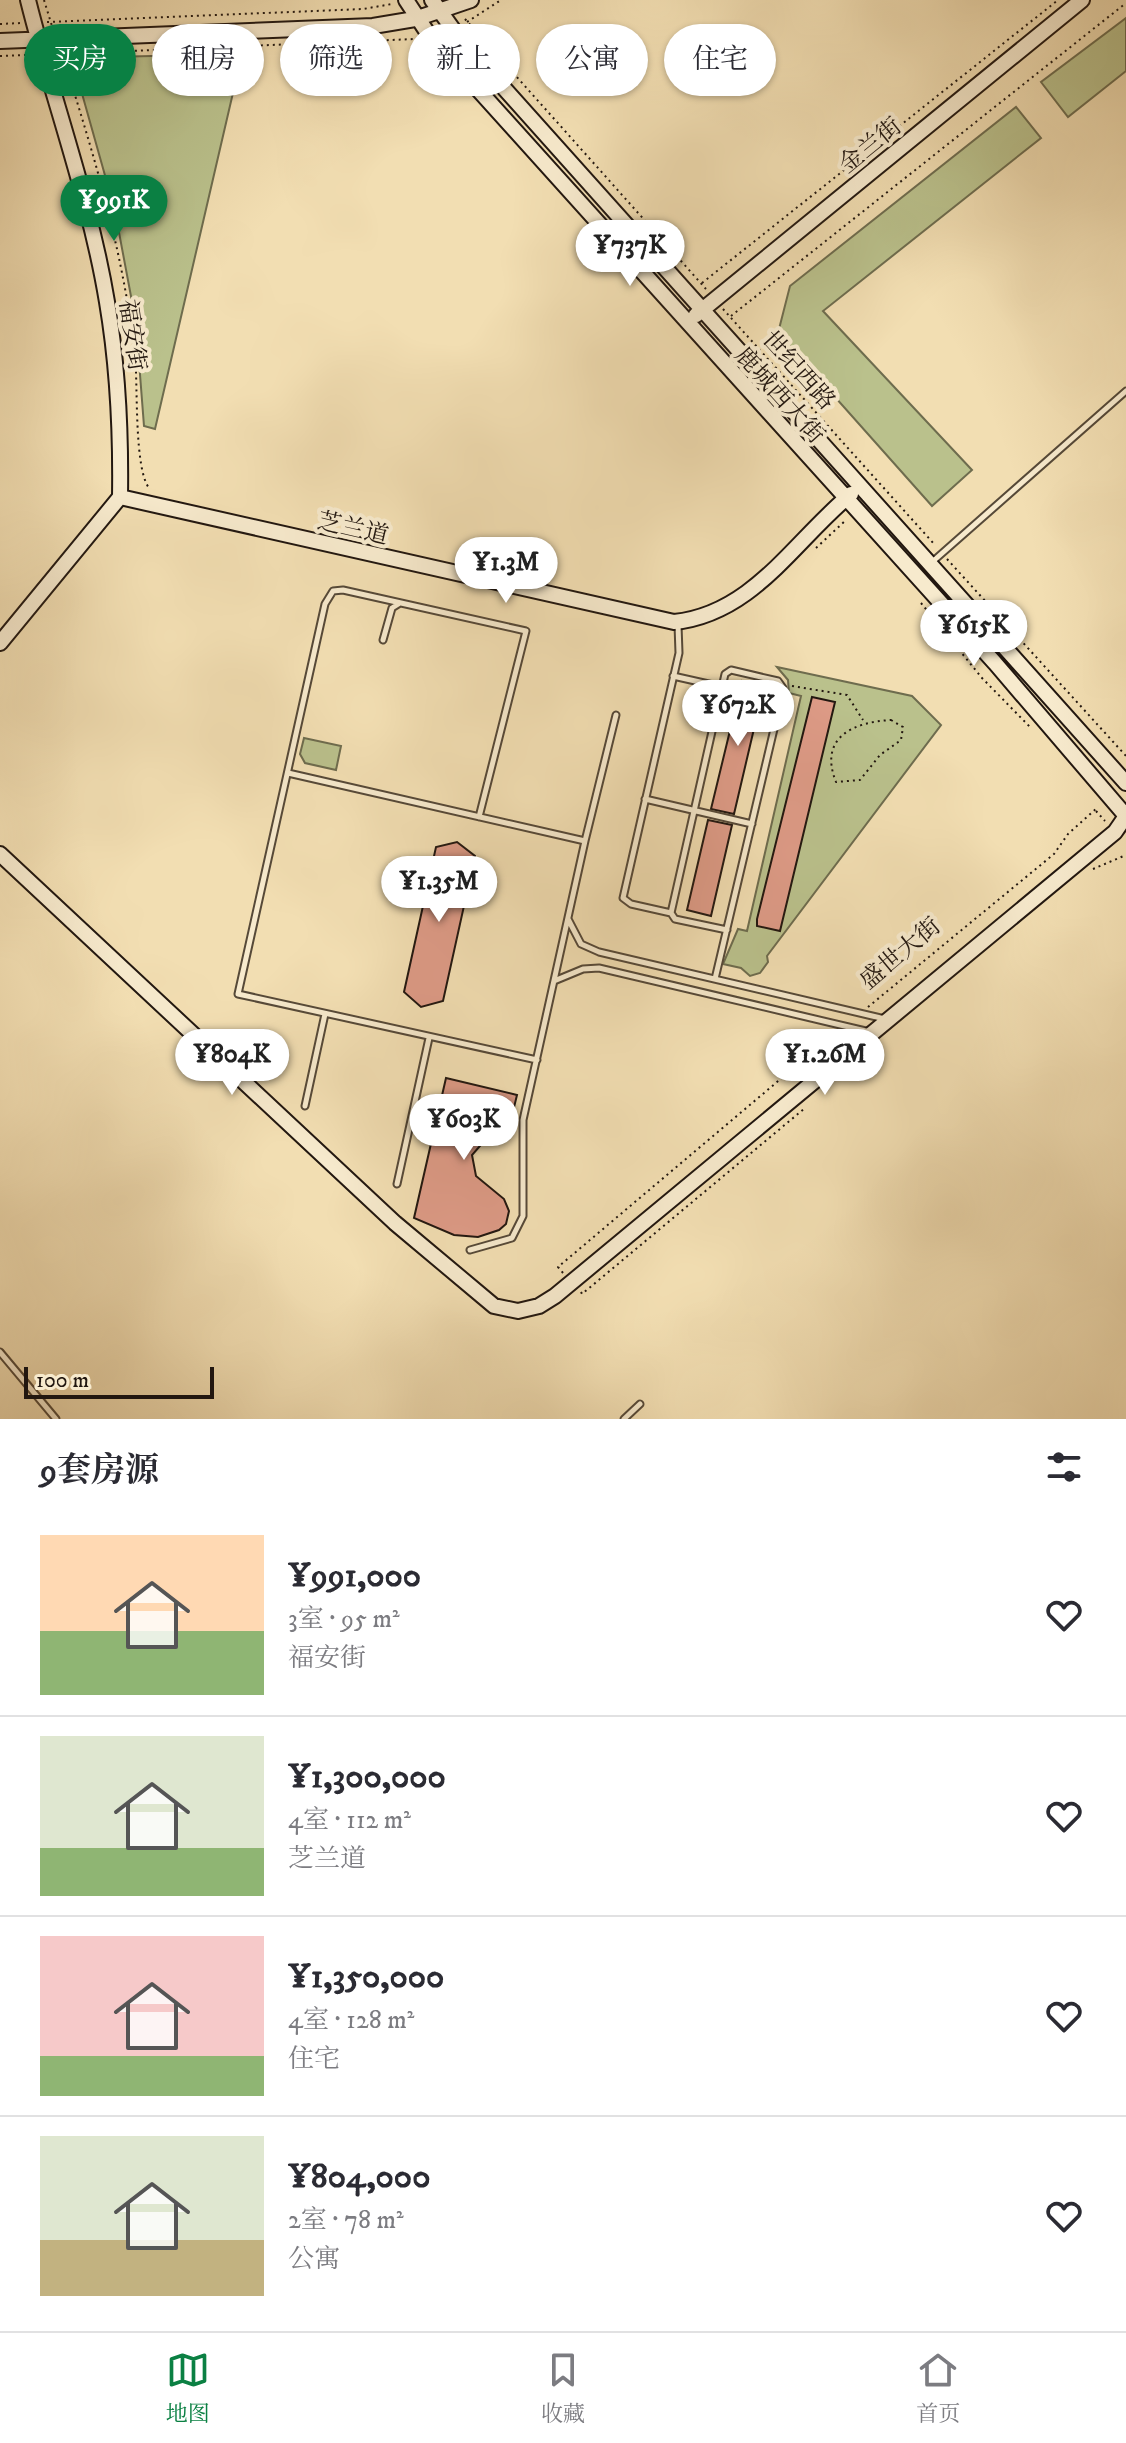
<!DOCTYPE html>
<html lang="zh">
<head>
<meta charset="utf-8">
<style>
	body { margin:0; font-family:"IM FELL DW Pica","Noto Serif SC",serif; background:#f2f2f3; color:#2b2b33; height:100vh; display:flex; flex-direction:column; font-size:30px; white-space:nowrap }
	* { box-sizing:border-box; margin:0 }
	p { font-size:26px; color:#7c7c81 }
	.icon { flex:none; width:44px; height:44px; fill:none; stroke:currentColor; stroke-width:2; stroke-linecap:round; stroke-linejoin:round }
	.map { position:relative; height:1419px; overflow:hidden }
	.details { display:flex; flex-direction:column; background:#fff; flex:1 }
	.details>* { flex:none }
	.guide { position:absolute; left:24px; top:24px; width:1078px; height:72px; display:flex; gap:16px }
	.scale { position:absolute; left:24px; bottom:20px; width:190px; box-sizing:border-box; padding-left:8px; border:4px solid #221710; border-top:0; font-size:22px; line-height:28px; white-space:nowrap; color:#221710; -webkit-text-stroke:6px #f7eacd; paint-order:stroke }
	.price { position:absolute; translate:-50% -68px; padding:0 18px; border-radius:28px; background:#fff; color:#222; font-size:26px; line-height:52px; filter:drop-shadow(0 2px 4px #0008) }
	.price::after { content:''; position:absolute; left:50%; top:48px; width:24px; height:18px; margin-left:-12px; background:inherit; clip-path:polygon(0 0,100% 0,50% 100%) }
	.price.on { background:#0b8043; color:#fff }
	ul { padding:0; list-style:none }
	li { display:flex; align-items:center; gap:24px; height:200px; padding:0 40px }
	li+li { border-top:2px solid #e1e1e2 }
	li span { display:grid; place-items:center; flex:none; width:224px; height:160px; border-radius:0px; color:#555 }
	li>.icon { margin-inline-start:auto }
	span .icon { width:96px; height:96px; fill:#fffc; stroke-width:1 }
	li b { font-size:34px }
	h2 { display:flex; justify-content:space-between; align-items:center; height:96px; padding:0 40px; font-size:34px }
	.chip { padding:0 28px; border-radius:36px; background:#fff; box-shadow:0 2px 6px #0004; font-size:28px; line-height:72px }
	.chip.on { background:#0b8043; color:#fff }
	.tab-bar { display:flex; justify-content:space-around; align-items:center; height:112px; border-top:2px solid #e1e1e2; background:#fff; font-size:22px; color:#7c7c81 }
	.tab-bar a { display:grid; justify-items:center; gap:4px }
	.tab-bar .on { color:#0b8043 }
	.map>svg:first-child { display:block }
	.green { fill:#bac18c; stroke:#6e6c4e; stroke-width:2 }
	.building { fill:#de9b87; stroke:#221710; stroke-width:2 }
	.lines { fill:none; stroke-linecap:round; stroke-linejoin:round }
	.lane-casing { stroke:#564938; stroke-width:9 }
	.secondary-casing { stroke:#221710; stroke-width:18 }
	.path { stroke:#221710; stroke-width:2; stroke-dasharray:2 4; stroke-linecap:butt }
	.lane { stroke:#f7eacd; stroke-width:5 }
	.secondary { stroke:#f7eacd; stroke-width:14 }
	.labels { text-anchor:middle; stroke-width:8; stroke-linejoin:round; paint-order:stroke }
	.street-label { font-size:24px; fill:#221710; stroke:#f7eacd }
</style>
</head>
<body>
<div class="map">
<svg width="1126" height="1419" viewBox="0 0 1126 1419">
	<rect width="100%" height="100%" fill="#f2deb2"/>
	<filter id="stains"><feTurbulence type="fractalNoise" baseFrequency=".0025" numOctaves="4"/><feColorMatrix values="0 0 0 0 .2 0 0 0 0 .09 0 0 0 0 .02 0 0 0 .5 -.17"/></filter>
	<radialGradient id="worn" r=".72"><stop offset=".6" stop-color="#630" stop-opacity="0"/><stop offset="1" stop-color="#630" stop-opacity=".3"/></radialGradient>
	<!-- green -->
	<path class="green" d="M1126,18V71L1068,117L1041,82Z
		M242,54L155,429L144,426L136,323L115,211L81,90L107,57Z
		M1016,107L1041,138L823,311L972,470L932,506L778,333L790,286Z
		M777,667L912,696L941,725L767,956L768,962L760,973L750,976L741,968L723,964L738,929L747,931L801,696L789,693L788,680Z
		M304,738L341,746L336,770L305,763L300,754Z"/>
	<!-- building -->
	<path class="building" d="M742,681L764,686L734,814L711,809Z
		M812,697L835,702L780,931L757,926V919Z
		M708,820L732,825L711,916L687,910Z
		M457,842L475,856L443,1001L421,1007L404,992L436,847Z
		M446,1078L517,1095L507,1136L486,1139L472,1155L476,1176L504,1199L509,1211L506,1224L499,1230L478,1237L454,1235L414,1218Z"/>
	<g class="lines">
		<defs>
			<path id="lane" d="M931,563L1126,391
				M383,640L392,608L400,603
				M673,676L722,687
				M288,773L585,841L523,1120V1216L512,1238L470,1250
				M645,799L752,824
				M479,817L526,631L343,590L333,591L325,604L238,994L537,1060
				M585,841L616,715
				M671,913L631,904L623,898L679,653L678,625
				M568,919L581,944L599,952L885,1019
				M715,979L783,691V688L778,681L731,670L725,674L671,913L675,919L727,930
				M554,981L583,969L599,968L870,1032
				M305,1106L325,1014
				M397,1184L429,1038
				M0,1352L56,1419
				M624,1419L640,1404"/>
			<path id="secondary" d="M406,0L429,35L995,663L1126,816
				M432,0L460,39L1126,783
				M0,41L373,26L415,19L471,0
				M696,315L1082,0
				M120,497L674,622C753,614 794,541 851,494
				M0,643L120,497C121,431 118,367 107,302C90,199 53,101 28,0
				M0,854L395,1223L494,1306L518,1311L539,1306L555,1296L1115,832L1126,816"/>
		</defs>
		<!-- lane casing -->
		<use href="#lane" class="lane-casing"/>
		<!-- secondary casing -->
		<use href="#secondary" class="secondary-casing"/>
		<!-- path -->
		<path class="path" d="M44,0L52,26
			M465,19L706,289
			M47,22L363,9L392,4
			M467,22L501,0
			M0,24L21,23
			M61,51C93,151 123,250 135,355C138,385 134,468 149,488
			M57,54L414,39
			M0,56L27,55
			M420,65L430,55
			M702,283L1058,0
			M723,309L935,545
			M731,316L1126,3
			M816,548L846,520
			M947,559L1126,756
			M921,603L982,678L1030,727
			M792,686L847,695L863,720
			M891,720L903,727L901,740L880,755L860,780L836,782C818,737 854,722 891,720Z
			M1096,811L1105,821
			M1093,869L1126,855
			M868,1007L1054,854L1068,834L1098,807
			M563,1273L558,1267L835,1033
			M581,1292L582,1294L805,1108"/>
		<!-- lane -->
		<use href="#lane" class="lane"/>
		<!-- secondary -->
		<use href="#secondary" class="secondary"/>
	</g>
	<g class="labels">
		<!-- street labels -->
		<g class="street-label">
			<text transform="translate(870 145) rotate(-39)" y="8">金兰街</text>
			<text transform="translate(133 335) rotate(82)" y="8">福安街</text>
			<text transform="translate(799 370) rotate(48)" y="8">世纪西路</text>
			<text transform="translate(780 395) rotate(48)" y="8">鹿城西大街</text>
			<text transform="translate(353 528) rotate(13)" y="8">芝兰道</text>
			<text transform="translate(900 953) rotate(-40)" y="8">盛世大街</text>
		</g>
	</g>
	<rect width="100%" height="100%" filter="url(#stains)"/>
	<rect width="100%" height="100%" fill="url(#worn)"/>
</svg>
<div class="scale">100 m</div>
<b class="price on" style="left:114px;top:243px">¥991K</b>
<b class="price" style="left:630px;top:288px">¥737K</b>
<b class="price" style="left:506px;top:605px">¥1.3M</b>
<b class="price" style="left:974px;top:668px">¥615K</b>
<b class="price" style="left:738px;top:748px">¥672K</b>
<b class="price" style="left:439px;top:924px">¥1.35M</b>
<b class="price" style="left:232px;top:1097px">¥804K</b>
<b class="price" style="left:825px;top:1097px">¥1.26M</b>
<b class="price" style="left:464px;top:1162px">¥603K</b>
<div class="guide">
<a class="chip on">买房</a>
<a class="chip">租房</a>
<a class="chip">筛选</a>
<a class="chip">新上</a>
<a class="chip">公寓</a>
<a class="chip">住宅</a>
</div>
</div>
<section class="details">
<h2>9套房源<svg class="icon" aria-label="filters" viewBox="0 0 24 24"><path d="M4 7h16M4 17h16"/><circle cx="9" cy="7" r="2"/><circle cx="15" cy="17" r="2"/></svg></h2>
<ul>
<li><span style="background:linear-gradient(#ffd9b3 60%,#8fb573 0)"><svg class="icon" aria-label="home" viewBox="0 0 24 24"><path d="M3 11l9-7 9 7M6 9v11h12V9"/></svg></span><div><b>¥991,000</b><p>3室 · 95 m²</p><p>福安街</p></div><svg class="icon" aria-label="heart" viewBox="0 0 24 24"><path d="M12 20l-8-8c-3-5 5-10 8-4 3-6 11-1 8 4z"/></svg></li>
<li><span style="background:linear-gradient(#dfe7d0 70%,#8fb573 0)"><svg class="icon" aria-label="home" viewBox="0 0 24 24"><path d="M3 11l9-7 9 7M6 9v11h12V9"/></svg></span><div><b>¥1,300,000</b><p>4室 · 112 m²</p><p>芝兰道</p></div><svg class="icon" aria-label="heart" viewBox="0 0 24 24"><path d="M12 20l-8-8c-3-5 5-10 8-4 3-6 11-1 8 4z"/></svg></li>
<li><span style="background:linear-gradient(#f6c9c9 75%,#8fb573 0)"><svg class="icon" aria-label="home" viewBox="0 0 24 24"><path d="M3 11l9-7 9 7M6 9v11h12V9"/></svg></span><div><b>¥1,350,000</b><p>4室 · 128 m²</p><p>住宅</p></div><svg class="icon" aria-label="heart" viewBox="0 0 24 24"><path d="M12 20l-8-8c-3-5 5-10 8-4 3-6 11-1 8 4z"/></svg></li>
<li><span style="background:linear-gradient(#dfe7d0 65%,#c2b280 0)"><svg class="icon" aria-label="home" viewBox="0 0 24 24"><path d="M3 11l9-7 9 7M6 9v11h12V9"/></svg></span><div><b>¥804,000</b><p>2室 · 78 m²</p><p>公寓</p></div><svg class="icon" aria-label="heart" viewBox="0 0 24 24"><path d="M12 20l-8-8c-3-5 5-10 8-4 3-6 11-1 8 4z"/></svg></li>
</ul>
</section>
<nav class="tab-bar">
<a class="on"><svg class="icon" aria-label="map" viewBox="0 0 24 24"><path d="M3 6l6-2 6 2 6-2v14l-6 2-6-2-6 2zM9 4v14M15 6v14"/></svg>地图</a>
<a><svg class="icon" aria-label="saved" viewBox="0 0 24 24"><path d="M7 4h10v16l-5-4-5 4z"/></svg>收藏</a>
<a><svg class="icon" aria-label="home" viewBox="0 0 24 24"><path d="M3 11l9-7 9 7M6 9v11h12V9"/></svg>首页</a>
</nav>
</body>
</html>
